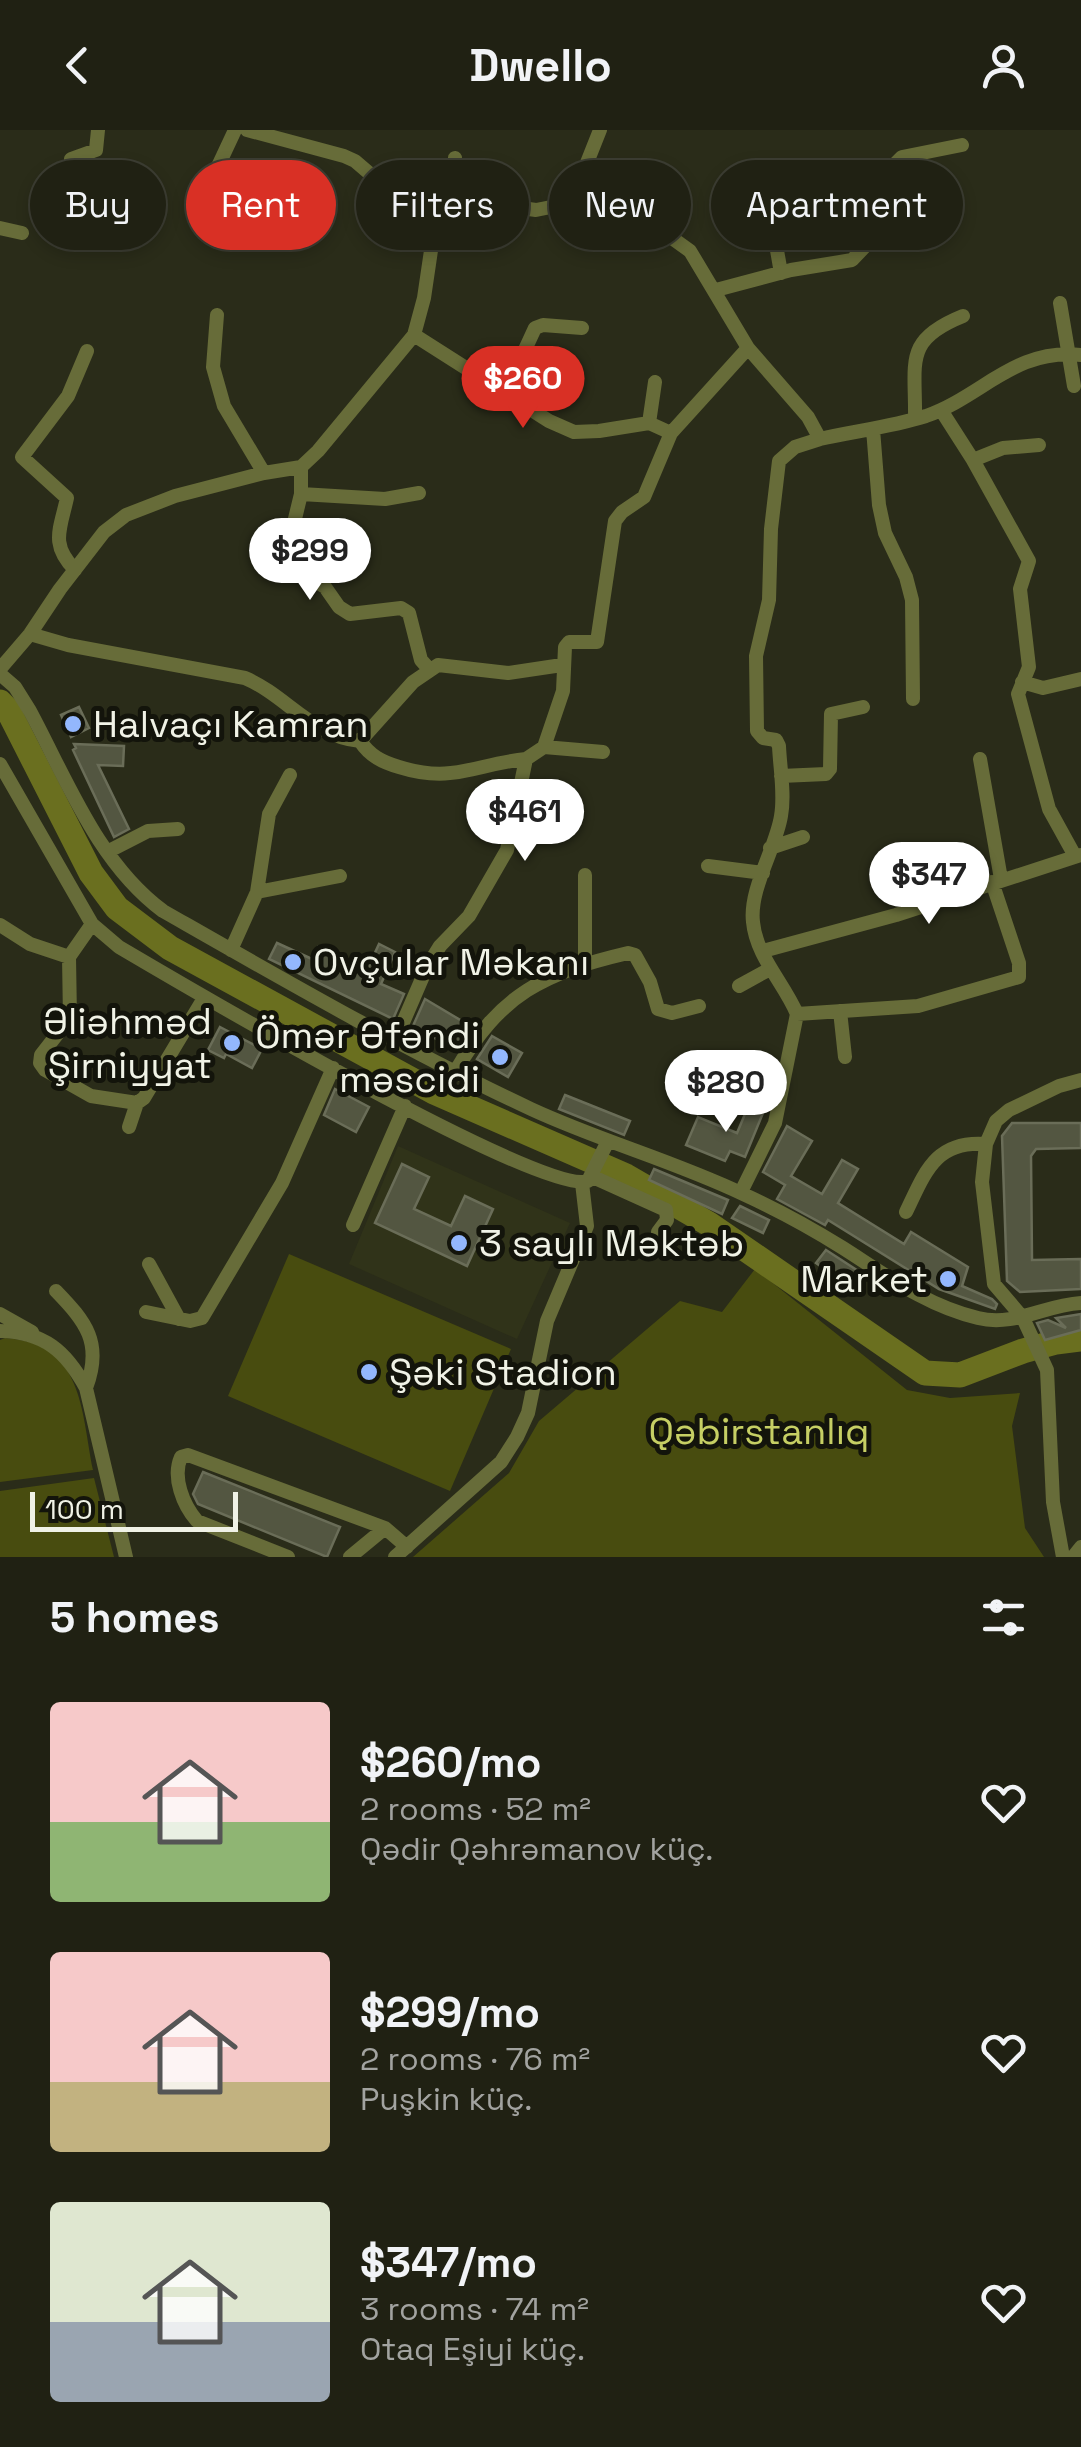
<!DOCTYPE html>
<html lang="en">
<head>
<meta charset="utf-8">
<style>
	body { margin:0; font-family:"Space Grotesk",sans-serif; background:#28291c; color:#f1f3f6; height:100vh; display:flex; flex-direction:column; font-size:38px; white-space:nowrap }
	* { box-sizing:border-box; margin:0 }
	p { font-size:32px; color:#a2a3a0 }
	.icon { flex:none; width:55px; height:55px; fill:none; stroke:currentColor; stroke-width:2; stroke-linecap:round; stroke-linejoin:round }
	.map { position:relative; height:1427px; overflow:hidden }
	.side { display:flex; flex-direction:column; background:#202113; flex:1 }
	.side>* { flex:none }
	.hud { position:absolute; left:30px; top:30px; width:1022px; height:90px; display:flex; gap:20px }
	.scale { position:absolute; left:30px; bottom:25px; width:208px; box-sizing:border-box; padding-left:10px; border:5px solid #f0f2e6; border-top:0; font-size:28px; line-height:35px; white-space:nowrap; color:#f0f2e6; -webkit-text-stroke:8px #13140b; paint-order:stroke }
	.price { position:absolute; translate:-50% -85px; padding:0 22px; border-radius:35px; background:#fff; color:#222; font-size:32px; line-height:65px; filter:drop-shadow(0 2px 5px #0008) }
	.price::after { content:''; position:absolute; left:50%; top:60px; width:30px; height:22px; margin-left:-15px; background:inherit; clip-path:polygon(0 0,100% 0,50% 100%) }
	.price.current { background:#d93025; color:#fff }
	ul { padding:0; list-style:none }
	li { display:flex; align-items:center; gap:30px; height:250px; padding:0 50px }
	li span { display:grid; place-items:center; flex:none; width:280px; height:200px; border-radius:10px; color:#555 }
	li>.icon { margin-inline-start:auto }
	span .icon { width:120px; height:120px; fill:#fffc; stroke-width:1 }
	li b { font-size:42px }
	h2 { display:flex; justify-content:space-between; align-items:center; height:120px; padding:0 50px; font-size:42px }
	.tag { padding:0 35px; border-radius:45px; background:#202113; box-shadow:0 5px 15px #0003,0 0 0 2px #3d3e33; font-size:35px; line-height:90px }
	.tag.current { background:#d93025; color:#fff }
	header { display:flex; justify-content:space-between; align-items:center; height:130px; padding:0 50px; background:#202113; font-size:45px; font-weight:800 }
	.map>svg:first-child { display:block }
	.built { fill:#303319 }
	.green { fill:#484c0f }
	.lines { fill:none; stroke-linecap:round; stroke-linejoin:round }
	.river { stroke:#6a6f1f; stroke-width:25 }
	.building { fill:#535641; stroke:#6a6d58; stroke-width:2.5 }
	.minor { stroke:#676c39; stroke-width:14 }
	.poi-dot { fill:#93b7fd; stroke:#13140b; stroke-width:4 }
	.labels { text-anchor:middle; stroke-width:10; stroke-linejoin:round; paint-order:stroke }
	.poi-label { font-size:38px; fill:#f0f2e6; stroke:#13140b; text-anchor:start }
	.park-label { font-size:38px; fill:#c6cf64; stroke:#13140b }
</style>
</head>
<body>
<header><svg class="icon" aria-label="back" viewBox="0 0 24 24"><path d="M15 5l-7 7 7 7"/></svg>Dwello<svg class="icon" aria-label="person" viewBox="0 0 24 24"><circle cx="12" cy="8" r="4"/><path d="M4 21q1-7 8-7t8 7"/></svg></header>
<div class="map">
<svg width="1081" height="1427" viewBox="0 0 1081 1427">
	<rect width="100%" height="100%" fill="#2a2c19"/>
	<!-- built -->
	<path class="built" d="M398,1016L570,1093L517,1209L349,1134Z"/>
	<!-- green -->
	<path class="green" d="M289,1124L511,1219L450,1361L228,1266Z
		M755,1139L907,1260L950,1268L1020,1263L1012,1296L1025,1398L1044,1427H413L509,1343L539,1291L680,1171L722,1182Z
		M5,1208C83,1213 81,1279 93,1340L0,1352V1210Z
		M94,1348L114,1427H0V1361Z"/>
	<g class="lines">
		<!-- river -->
		<path class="river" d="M0,572L8,580L91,743L117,778L170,818L434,962L626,1046L709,1094L925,1243L960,1245L1023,1221L1056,1212L1081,1209"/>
	</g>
	<!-- building -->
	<path class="building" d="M79,577L89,598L71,607L61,585Z
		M74,614L124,616L123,636L98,635L129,699L114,707L73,620L76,618Z
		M277,813L312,829L318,817L367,840L379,814L395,822L381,854L404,864L393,889L269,829Z
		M425,869L472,897L456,920L413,896Z
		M220,897L262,919L252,938L226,924L224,928L208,920Z
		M492,906L522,923L508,947L477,929Z
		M335,959L369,977L356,1002L324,985Z
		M565,965L630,991L624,1005L559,979Z
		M750,972L765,978L745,1027L730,1021L725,1031L686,1015L698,987L737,1003Z
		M1012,993H1081V1018L1036,1019L1031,1026L1032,1130L1081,1129V1159L1020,1162L1007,1151L1002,1006Z
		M787,996L812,1011L791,1046L822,1064L842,1030L858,1039L838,1073L904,1114L911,1102L968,1137L962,1156L992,1169L997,1174L995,1179L939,1159L828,1090L825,1095L777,1069L785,1055L763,1042Z
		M402,1034L429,1047L414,1079L451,1096L465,1066L493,1079L467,1136L375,1093Z
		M654,1039L728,1070L722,1084L649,1050Z
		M740,1076L769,1090L763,1103L732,1088Z
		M826,1120L866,1146L855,1161L816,1133Z
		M1081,1184V1200L1045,1210L1037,1193L1048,1190L1066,1198L1056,1188Z
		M203,1342L340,1397L327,1427L198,1374L193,1364Z"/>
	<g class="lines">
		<!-- minor -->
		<path class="minor" d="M247,0L344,26L355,31L390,61L438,73
			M71,29L96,20L98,0
			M206,62L235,0
			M451,72L455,28
			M571,73L665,103L690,121L748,218L808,287L820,309C855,301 891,297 926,286C983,266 1014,218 1081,225
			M772,92L781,143
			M0,98L22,103
			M716,160L791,140L852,130L872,109L886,87L894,67L896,33L902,27L962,15
			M1060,173L1074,256
			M217,185L213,237L224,276L264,343
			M414,205L549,291L574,302L599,301L649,293L671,303
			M505,263L535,198L543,195L582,198
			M941,280L973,330L1029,431L1020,459L1029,537L1018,564L1049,679L1075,726
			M915,289C916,232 903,210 963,186
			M649,293L655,252
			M873,299L879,375L885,403L906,447L912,470L913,569
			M973,330L1003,318L1039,315
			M301,337V364L292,401L293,429L304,445L325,457L339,477L350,484L401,478L409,483L421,530L429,539
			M301,364L385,369L419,363
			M75,440C50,414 60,400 67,368L22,327L68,266L87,221
			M30,504L68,515L245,548C287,566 311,606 360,611C370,626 382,632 399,637C453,654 475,634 526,629
			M0,539L30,504L60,459L104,402L126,385L175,366L264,343L301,337L318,321L414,205L424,168L438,73L465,70L536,80L571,73L600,0
			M0,544L15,557L30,581C67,650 98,733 163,781C284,850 405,920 531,979C600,1011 674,1031 743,1064C778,1080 811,1098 843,1118C887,1146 927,1176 978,1188C1015,1197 1044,1175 1081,1173
			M1022,552L1043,558L1081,549
			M360,611L413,552L438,535L508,543L562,535
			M544,617L603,622
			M980,629L1001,749
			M0,634L92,794L119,817C180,853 543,1067 588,1051L608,1011
			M781,646L826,644L830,639L831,584L863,577
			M770,718L803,707
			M107,722L148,701L178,699
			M708,736L763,743
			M257,762L340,746
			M92,794L69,827L70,888L41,925L40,933L45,940L91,966L137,973L144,968L204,868
			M0,795L30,814L69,827
			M231,820L257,762L269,684L290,645
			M763,821L896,785L1081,725
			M585,833V745
			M739,856L770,839
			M840,881L845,927
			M797,884L918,876L1019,847V833L992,752
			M395,911L427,837L440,816L469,786L507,720L526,629L544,617L563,561L565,517L569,512H597L615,391L622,382L644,367L671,303L748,218
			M455,942C500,864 543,843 628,823L635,825L650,852L658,879L672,883L699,876
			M129,997L137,973
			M593,1047L666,1080L667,1090L658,1102
			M741,1062L775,993L797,884C784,853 756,826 753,792C749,759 776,718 781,686C785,664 780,639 779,616L776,610L763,608L757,601L756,526L769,470L771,399L779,331L795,317L820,309
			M906,1082C925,1043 935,1010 986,1014
			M353,1095L405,976
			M149,1134L179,1189
			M56,1161C86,1192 103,1213 86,1258
			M146,1182L190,1191L202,1188L282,1053L333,938
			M0,1184L32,1202
			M0,1201C44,1202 66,1221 86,1258L126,1427
			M288,1427L197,1391C183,1375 172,1347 181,1327L188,1325L385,1398L407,1417
			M350,1427L385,1398
			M395,1427L501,1332L517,1307L528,1283L547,1191L587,1096L582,1053
			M1063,1427L1053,1372L1047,1240L1023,1188L994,1154L982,1052L986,1014L996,991L1009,980L1059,956L1081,950
			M1073,1427L1081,1417"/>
	</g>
	<!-- markers -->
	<g class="poi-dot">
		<circle cx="73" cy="594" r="10"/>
		<circle cx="293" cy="832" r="10"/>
		<circle cx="232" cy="913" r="10"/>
		<circle cx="500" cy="927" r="10"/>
		<circle cx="459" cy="1113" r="10"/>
		<circle cx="948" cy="1149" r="10"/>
		<circle cx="369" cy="1242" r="10"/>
	</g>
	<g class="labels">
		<!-- poi labels -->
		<g class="poi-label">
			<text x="93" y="607">Halvaçı Kamran</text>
			<text x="313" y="845">Ovçular Məkanı</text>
			<text x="212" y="904" text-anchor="end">Əliəhməd<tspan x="212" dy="44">Şirniyyat</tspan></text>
			<text x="480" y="918" text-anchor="end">Ömər Əfəndi<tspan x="480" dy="44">məscidi</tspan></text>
			<text x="479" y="1126">3 saylı Məktəb</text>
			<text x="928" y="1162" text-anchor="end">Market</text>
			<text x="389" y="1255">Şəki Stadion</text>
		</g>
		<!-- park labels -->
		<g class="park-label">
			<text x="759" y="1314">Qəbirstanlıq</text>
		</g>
	</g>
</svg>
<div class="scale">100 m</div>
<b class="price current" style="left:523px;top:301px">$260</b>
<b class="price" style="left:310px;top:473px">$299</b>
<b class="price" style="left:525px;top:734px">$461</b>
<b class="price" style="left:929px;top:797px">$347</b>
<b class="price" style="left:726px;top:1005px">$280</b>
<div class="hud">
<a class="tag">Buy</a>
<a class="tag current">Rent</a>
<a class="tag">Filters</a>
<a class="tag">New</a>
<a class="tag">Apartment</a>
</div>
</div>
<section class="side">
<h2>5 homes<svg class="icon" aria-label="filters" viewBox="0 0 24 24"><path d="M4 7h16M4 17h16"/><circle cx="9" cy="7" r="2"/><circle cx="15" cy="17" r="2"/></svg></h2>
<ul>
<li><span style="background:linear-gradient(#f6c9c9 60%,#8fb573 0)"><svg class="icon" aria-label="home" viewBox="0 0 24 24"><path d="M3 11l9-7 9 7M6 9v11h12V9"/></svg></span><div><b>$260/mo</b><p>2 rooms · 52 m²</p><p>Qədir Qəhrəmanov küç.</p></div><svg class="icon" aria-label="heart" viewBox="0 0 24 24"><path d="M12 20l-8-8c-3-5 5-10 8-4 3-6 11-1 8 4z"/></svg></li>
<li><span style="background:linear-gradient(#f6c9c9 65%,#c2b280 0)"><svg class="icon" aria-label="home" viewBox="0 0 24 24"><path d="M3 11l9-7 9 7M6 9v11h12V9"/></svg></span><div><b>$299/mo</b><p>2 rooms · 76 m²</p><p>Puşkin küç.</p></div><svg class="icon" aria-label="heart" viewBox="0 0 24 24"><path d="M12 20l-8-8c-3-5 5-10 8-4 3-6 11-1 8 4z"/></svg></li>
<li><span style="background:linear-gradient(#dfe7d0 60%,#9aa5b1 0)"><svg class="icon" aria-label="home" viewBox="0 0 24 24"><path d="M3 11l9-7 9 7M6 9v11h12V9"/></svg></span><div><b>$347/mo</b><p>3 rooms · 74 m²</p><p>Otaq Eşiyi küç.</p></div><svg class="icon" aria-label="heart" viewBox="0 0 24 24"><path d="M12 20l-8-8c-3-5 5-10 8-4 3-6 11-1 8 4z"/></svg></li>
</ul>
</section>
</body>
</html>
